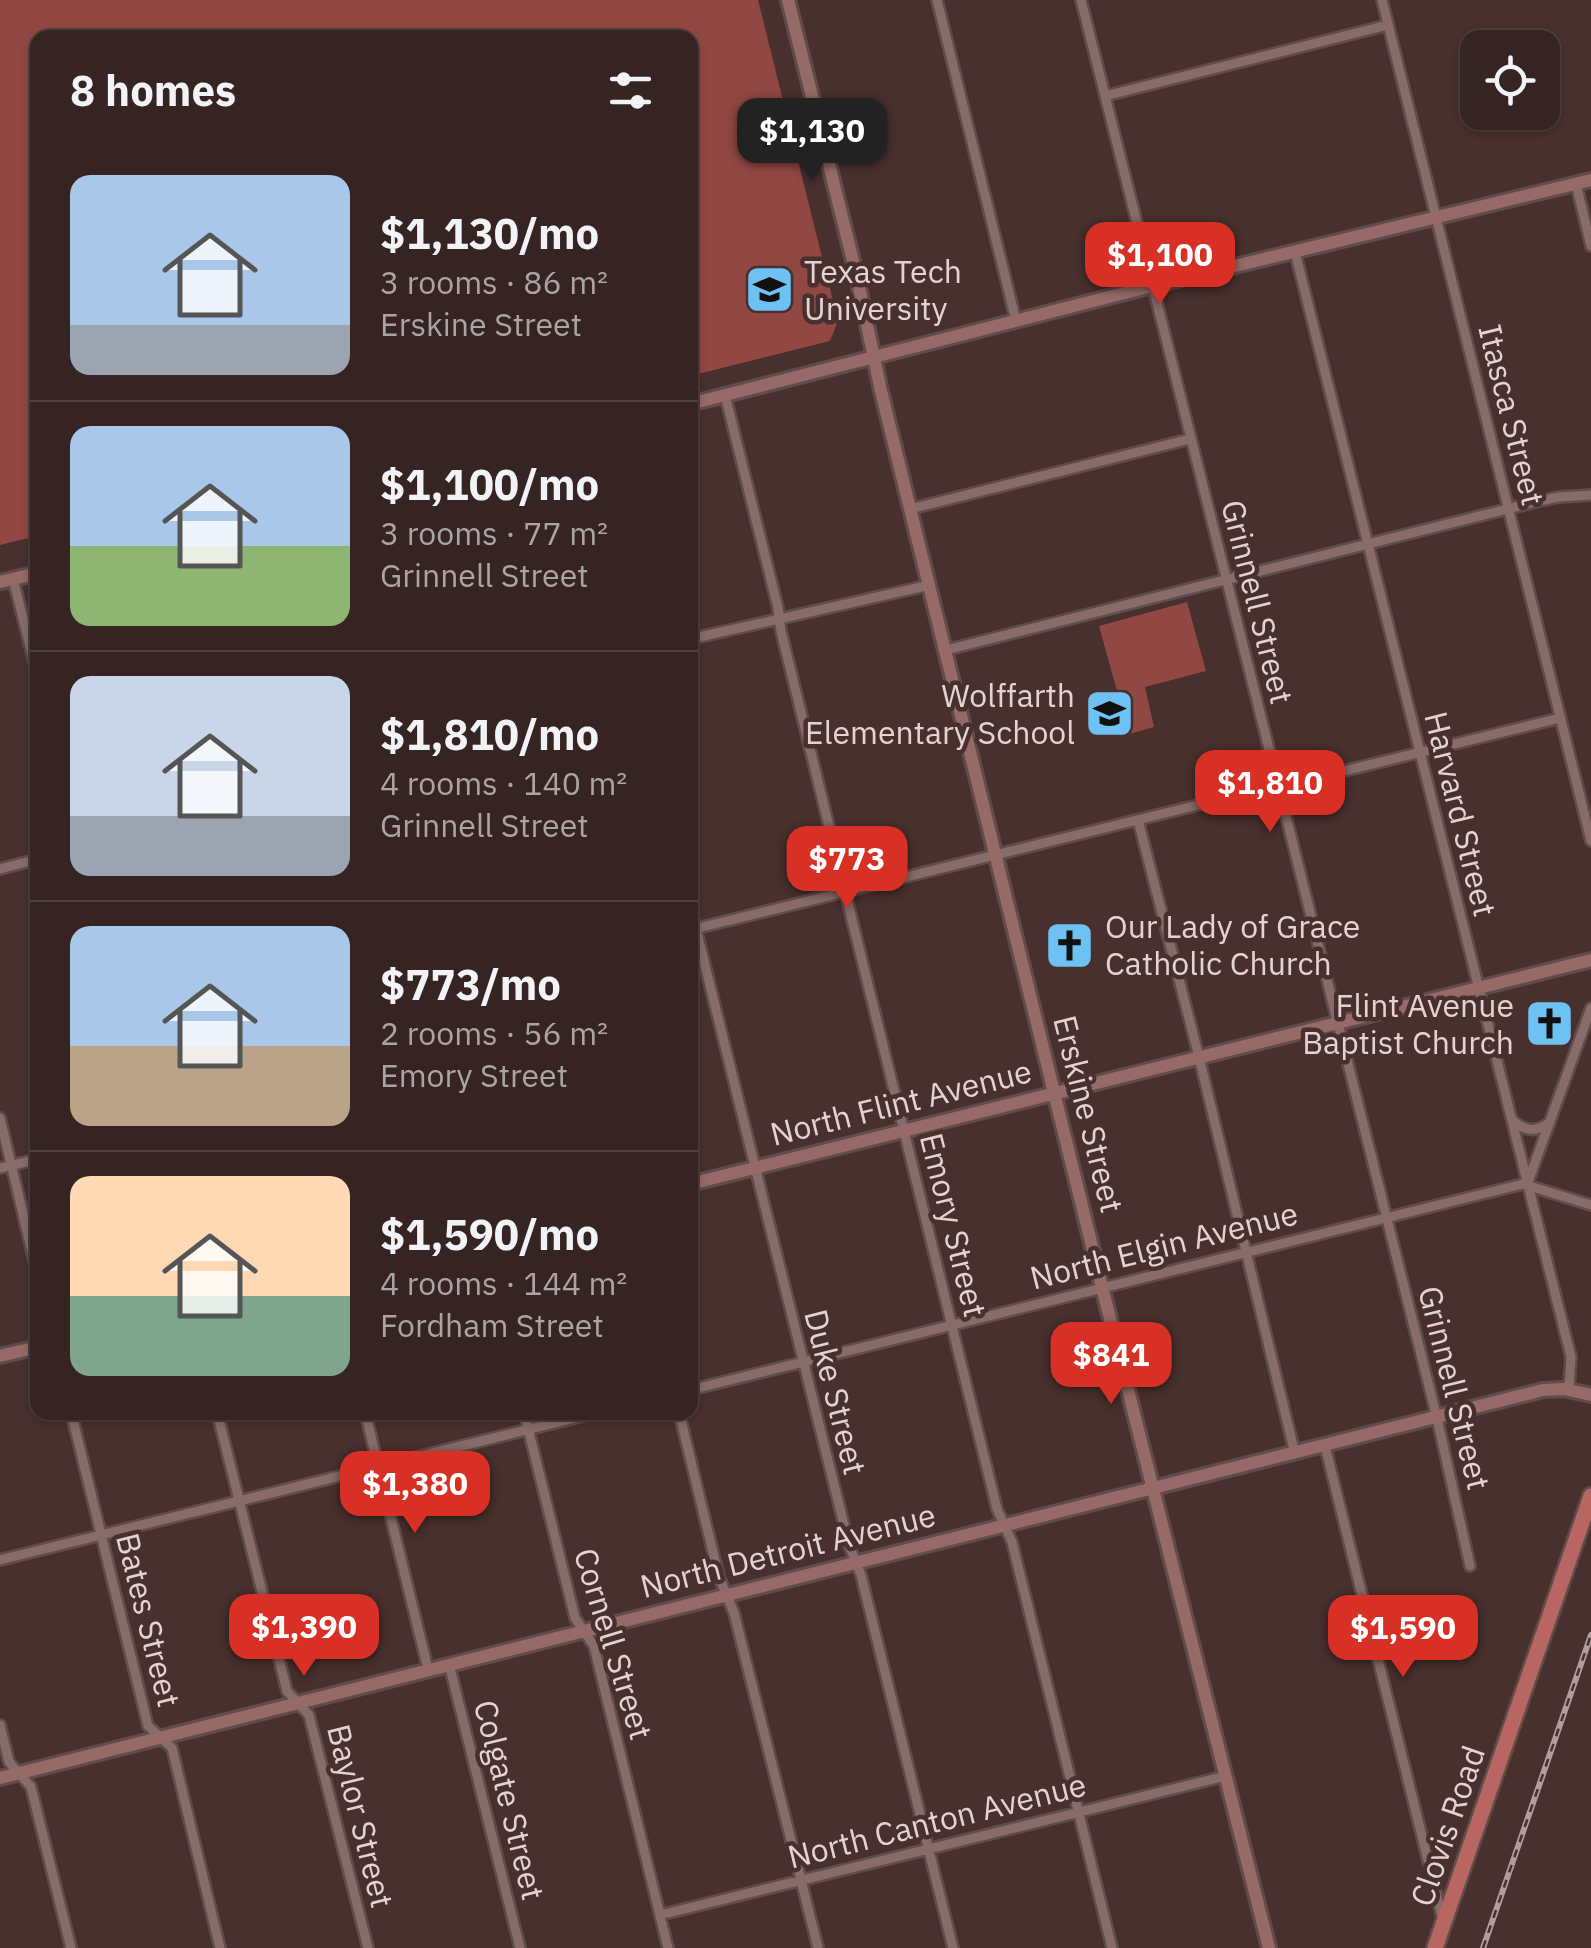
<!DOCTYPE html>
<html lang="en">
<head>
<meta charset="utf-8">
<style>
	body { margin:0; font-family:"IBM Plex Sans",sans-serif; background:#3d2c2a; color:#f1f3f6; height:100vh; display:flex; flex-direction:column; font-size:38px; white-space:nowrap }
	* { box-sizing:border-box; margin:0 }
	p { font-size:32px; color:#aaa4a5 }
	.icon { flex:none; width:55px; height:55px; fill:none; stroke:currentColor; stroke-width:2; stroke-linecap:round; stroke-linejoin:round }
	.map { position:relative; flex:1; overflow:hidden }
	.details { position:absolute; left:30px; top:30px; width:668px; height:1390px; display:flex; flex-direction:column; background:#352422; border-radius:20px; box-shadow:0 2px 8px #0004,0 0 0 2px #4f4140 }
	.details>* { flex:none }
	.tools { position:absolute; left:1460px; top:30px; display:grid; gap:20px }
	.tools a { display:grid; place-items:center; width:100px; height:100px; border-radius:20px; background:#352422; box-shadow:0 2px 8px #0004,0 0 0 2px #4f4140; font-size:50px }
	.price { position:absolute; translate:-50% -85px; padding:0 22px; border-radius:20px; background:#d93025; color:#fff; font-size:32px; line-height:65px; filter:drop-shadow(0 2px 5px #0008) }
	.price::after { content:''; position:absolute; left:50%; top:60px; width:30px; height:22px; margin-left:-15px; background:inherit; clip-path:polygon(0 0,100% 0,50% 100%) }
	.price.current { background:#222; color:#fff }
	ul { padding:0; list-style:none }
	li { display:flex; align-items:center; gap:30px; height:250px; padding:0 40px }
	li+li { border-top:2px solid #4f4140 }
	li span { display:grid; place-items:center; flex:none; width:280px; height:200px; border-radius:20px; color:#555 }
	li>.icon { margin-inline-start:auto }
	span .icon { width:120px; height:120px; fill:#fffc; stroke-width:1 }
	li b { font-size:42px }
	h2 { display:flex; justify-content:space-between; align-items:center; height:120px; padding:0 40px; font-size:42px }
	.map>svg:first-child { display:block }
	.green { fill:#914742 }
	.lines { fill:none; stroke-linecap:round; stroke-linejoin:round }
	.street-casing { stroke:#604c4a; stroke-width:14 }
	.secondary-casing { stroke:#604c4a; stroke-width:18 }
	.highway-casing { stroke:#604c4a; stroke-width:20 }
	.street { stroke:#876c69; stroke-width:9 }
	.secondary { stroke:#966a66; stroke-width:12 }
	.highway { stroke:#b86760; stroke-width:15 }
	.rail-casing { stroke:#b09e9c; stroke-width:6 }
	.rail { stroke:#47302d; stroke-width:2.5; stroke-dasharray:8; stroke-linecap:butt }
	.labels { text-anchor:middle; stroke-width:9; stroke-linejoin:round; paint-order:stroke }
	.poi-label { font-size:32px; fill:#e3d3d1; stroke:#47302d; text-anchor:start }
	.street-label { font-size:32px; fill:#e3d3d1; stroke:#47302d }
</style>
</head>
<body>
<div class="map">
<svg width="1591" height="1948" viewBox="0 0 1591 1948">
	<rect width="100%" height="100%" fill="#47302d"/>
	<!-- green -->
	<path class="green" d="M0,0H758L838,321L830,341L690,376V38H38L37,536L0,545Z
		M1187,602L1206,671L1145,687L1154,727L1129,734L1099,626Z"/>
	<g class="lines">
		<defs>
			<path id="street" d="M937,0L1016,321
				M1081,0L1437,1418L1470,1566
				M1382,0L1591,841
				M1105,96L1388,25
				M1576,184L1591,246
				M1295,252L1571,1357L1569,1389
				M725,395L778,608L781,631L997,1509L1012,1542L1112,1948
				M910,509L1190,439
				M13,579L38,677
				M690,639L930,585
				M946,650L1539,501L1559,497L1591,495
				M1138,820L1199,1057L1295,1454
				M0,869L38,859
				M690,905L849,1545L861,1575L953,1948
				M694,929L1267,788L1287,785L1560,718
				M0,1118L38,1277
				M1512,1120C1525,1131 1535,1133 1549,1123
				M0,1168L38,1159
				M1528,1182L1591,1008
				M690,1390L1523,1184L1591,1205
				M71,1412L148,1726L172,1748L220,1948
				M217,1412L287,1691L309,1715L368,1948
				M365,1412L428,1669
				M524,1412L575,1618L594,1646L668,1948
				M679,1412L719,1577L734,1613L818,1948
				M1325,1446L1443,1921
				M0,1560L599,1412
				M449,1664L520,1948
				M0,1725L9,1762L31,1787L71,1948
				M660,1915L1226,1776"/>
			<path id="secondary" d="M788,0L856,273L881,391L1102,1287L1269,1948
				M690,404L1152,286L1591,180
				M0,582L38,573
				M690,1184L1591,960
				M0,1356L38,1347
				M0,1778L1543,1390L1564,1389L1591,1395"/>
			<path id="highway" d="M1435,1948L1591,1496"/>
		</defs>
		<!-- street casing -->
		<use href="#street" class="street-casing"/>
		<!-- secondary casing -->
		<use href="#secondary" class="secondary-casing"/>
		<!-- highway casing -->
		<use href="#highway" class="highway-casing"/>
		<!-- street -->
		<use href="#street" class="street"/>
		<!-- secondary -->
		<use href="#secondary" class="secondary"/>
		<!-- highway -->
		<use href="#highway" class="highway"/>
		<defs>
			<path id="rail" d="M1483,1948L1591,1635"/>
		</defs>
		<!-- rail casing -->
		<use href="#rail" class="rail-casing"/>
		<!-- rail -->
		<use href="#rail" class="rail"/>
	</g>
	<!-- icons -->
	<defs>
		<symbol id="university-square" viewBox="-11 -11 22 22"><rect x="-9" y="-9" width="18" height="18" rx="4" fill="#6ec2f3" stroke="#47302d"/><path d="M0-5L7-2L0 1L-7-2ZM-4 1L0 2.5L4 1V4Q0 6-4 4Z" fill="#111"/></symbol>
		<symbol id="school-square" viewBox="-11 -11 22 22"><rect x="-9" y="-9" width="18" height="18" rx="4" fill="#6ec2f3" stroke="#47302d"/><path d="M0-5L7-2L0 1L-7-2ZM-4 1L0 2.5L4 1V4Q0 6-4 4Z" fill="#111"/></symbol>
		<symbol id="church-square" viewBox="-11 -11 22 22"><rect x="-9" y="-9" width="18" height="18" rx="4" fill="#6ec2f3" stroke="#47302d"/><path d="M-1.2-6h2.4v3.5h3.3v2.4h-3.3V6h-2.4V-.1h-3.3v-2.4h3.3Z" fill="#111"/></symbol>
	</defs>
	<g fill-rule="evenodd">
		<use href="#university-square" x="742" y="262" width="55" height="55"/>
		<use href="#school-square" x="1082" y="686" width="55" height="55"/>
		<use href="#church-square" x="1042" y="918" width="55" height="55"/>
		<use href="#church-square" x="1522" y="996" width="55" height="55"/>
	</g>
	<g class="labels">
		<!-- poi labels -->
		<g class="poi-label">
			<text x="804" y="283">Texas Tech<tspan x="804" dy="37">University</tspan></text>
			<text x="1075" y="707" text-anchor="end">Wolffarth<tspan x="1075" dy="37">Elementary School</tspan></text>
			<text x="1105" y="938">Our Lady of Grace<tspan x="1105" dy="37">Catholic Church</tspan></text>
			<text x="1514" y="1017" text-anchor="end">Flint Avenue<tspan x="1514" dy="37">Baptist Church</tspan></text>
		</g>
		<!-- street labels -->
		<g class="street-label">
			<text transform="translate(1511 415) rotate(76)" y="11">Itasca Street</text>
			<text transform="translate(1257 602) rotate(76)" y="11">Grinnell Street</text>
			<text transform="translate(1460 814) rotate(76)" y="11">Harvard Street</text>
			<text transform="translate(901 1103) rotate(-14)" y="11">North Flint Avenue</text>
			<text transform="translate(1088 1114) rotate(76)" y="11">Erskine Street</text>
			<text transform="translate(953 1225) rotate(76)" y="11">Emory Street</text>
			<text transform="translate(1164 1246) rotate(-14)" y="11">North Elgin Avenue</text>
			<text transform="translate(1454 1388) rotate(76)" y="11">Grinnell Street</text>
			<text transform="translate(835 1392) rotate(76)" y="11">Duke Street</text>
			<text transform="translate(788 1551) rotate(-14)" y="11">North Detroit Avenue</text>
			<text transform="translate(148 1620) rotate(76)" y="11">Bates Street</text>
			<text transform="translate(613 1644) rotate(73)" y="11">Cornell Street</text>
			<text transform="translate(509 1800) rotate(76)" y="11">Colgate Street</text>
			<text transform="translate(360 1816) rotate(76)" y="11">Baylor Street</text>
			<text transform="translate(937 1821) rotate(-14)" y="11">North Canton Avenue</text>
			<text transform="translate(1448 1826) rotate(-71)" y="11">Clovis Road</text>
		</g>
	</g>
</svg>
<div class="tools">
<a><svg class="icon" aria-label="locate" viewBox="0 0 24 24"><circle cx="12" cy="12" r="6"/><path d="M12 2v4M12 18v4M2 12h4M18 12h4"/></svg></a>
</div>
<b class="price current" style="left:812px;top:183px">$1,130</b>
<b class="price" style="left:1160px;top:307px">$1,100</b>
<b class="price" style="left:1270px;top:835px">$1,810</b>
<b class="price" style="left:847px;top:911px">$773</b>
<b class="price" style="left:1111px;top:1407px">$841</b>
<b class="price" style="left:415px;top:1536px">$1,380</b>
<b class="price" style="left:304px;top:1679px">$1,390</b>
<b class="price" style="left:1403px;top:1680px">$1,590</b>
<section class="details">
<h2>8 homes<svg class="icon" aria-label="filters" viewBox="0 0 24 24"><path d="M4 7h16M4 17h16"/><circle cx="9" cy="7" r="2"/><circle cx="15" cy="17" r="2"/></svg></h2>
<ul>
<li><span style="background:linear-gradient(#a9c7e8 75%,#9aa5b1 0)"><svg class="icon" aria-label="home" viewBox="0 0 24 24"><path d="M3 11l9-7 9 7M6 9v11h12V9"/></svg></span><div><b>$1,130/mo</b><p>3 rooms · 86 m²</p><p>Erskine Street</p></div></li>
<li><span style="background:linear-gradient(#a9c7e8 60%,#8fb573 0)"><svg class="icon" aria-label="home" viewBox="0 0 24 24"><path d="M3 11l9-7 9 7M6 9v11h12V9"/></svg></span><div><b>$1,100/mo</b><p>3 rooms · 77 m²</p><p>Grinnell Street</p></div></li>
<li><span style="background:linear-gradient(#c9d6e8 70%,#9aa5b1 0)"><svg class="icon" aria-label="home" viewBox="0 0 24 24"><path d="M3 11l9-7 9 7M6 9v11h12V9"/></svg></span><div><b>$1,810/mo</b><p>4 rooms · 140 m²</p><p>Grinnell Street</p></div></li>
<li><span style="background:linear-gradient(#a9c7e8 60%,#b9a48a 0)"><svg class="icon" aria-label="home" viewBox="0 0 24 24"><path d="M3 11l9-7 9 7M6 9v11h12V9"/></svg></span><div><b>$773/mo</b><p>2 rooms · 56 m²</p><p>Emory Street</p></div></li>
<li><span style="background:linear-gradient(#ffd9b3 60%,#7fa58c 0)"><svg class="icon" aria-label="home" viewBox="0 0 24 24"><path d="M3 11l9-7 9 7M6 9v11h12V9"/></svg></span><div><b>$1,590/mo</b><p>4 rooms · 144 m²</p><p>Fordham Street</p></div></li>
</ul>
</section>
</div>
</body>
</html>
